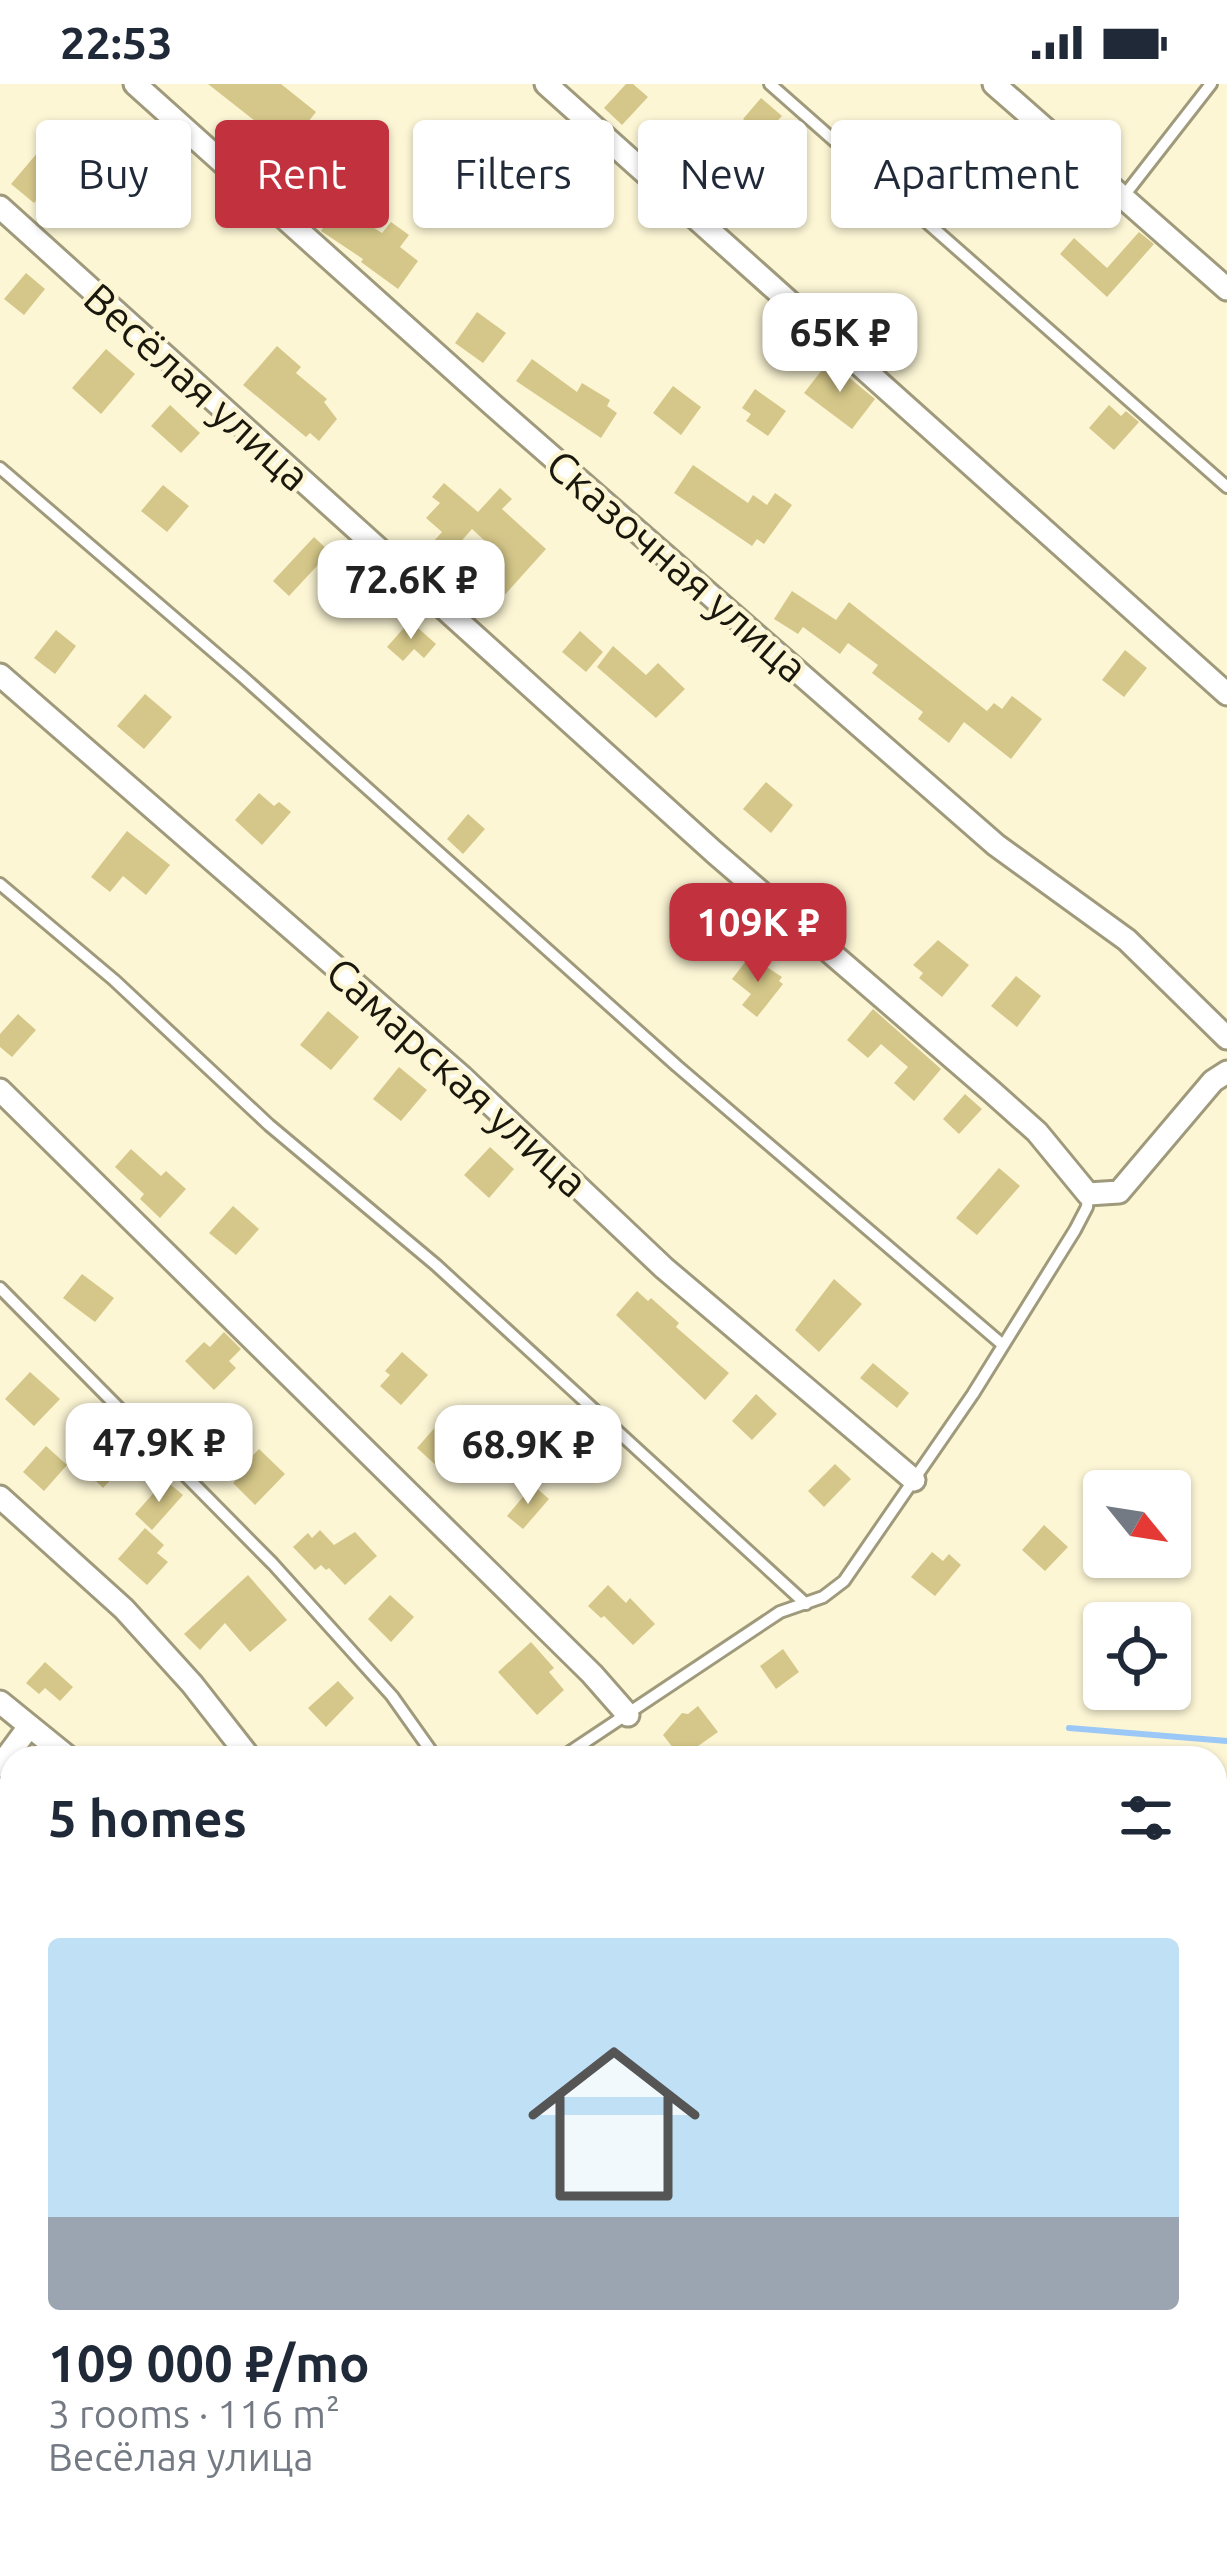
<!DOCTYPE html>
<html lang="en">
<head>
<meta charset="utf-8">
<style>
	body { margin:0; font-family:Ubuntu,sans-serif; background:#f6f6f7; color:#1f2937; height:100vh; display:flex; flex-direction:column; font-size:45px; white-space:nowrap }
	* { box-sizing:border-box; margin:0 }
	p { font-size:39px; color:#747a83 }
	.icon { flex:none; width:66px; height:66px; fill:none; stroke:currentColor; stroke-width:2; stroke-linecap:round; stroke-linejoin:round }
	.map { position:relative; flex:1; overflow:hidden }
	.details { position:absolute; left:0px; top:1662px; width:1227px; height:807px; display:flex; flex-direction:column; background:#fff; border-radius:36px 36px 0 0; box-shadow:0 3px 9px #0004 }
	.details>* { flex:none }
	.banner { position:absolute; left:36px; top:36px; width:1155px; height:108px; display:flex; gap:24px }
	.needle { width:78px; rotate:120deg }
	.controls { position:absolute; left:1083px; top:1386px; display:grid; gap:24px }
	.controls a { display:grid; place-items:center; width:108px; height:108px; border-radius:12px; background:#fff; box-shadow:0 3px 9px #0004; font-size:60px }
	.price { position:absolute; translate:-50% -102px; padding:0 27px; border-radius:24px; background:#fff; color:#222; font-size:39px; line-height:78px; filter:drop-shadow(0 3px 6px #0008) }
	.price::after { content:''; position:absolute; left:50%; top:72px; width:36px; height:27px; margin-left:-18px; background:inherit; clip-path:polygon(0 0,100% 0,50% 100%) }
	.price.current { background:#c1313e; color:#fff }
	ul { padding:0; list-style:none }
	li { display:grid; align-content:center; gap:24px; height:636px; padding:0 48px }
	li+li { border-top:3px solid #e0e1e3 }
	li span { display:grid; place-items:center; height:372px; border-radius:12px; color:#555 }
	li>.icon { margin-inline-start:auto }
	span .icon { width:216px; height:216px; fill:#fffc; stroke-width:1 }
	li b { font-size:51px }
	h2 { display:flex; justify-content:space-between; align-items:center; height:144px; padding:0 48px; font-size:51px }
	.tag { padding:0 42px; border-radius:12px; background:#fff; box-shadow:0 3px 9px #0004; font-size:42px; line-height:108px }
	.tag.current { background:#c1313e; color:#fff }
	.status { display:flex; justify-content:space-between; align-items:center; height:84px; padding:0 60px; background:#fff; direction:ltr }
	.status svg { height:33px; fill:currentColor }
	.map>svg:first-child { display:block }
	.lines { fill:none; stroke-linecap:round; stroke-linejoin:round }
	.stream { stroke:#9bc8f7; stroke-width:6 }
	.building { fill:#d5c789 }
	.service-casing { stroke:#a09a7c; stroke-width:16 }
	.minor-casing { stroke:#a09a7c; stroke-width:27 }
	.service { stroke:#fff; stroke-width:10 }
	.minor { stroke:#fff; stroke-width:21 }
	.labels { text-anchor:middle; stroke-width:9; stroke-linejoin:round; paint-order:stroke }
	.street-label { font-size:42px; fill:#1a170c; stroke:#fcf6d5 }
</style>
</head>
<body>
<div class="status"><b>22:53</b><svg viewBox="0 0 49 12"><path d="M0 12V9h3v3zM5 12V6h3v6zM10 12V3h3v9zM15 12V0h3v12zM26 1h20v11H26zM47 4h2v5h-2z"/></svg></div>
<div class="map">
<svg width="1227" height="2468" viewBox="0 0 1227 2468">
	<rect width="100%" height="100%" fill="#fcf6d5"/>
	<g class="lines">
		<!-- stream -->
		<path class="stream" d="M1069,1644L1227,1657"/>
	</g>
	<!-- building -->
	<path class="building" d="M208,0H281L316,28L288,63Z
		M626,0H633L648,13L622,41L604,24Z
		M761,14L782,32L763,52L743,35Z
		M1018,44L1063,83L1045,103L1002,62Z
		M44,61L67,80L34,119L11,100Z
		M338,120L382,149L391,138L409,151L400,163L418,177L398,205L361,178L363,175L321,147Z
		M1139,148L1154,160L1107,213L1060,170L1074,154L1107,184Z
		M26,189L45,205L24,231L4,215Z
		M477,228L506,249L483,279L455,259Z
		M277,262L301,283L296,289L327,315L324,318L337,335L319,357L310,349L306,353L243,301Z
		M106,265L135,290L101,330L72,304Z
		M532,275L577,308L582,299L610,316L607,322L617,329L601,354L516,297Z
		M829,277L875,315L852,345L804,309Z
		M673,302L701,323L681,351L653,329Z
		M755,305L786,327L768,352L746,337L751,330L742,324Z
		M170,321L200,349L181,369L151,342Z
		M1109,321L1121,332L1126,327L1139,338L1114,366L1089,344Z
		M693,381L748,419L753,411L767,421L775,409L792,421L764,460L757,455L752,462L674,409Z
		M444,399L478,428L500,404L512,415L502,425L546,465L501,515L479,494L500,471L472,445L448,472L433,458L442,448L426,434L440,419L432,413Z
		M163,401L189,422L167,448L141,427Z
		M314,453L330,468L289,512L273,497Z
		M792,507L836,536L849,518L987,627L994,619L1002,625L1012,612L1042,635L1011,675L964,638L949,659L918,635L923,628L872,589L878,581L848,559L840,570L803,543L798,550L774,535Z
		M410,537L436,560L424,574L414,565L403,577L387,563Z
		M56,546L76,562L55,590L34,574Z
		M580,547L603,568L586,588L562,568Z
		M613,562L646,591L658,579L685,605L656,634L597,583Z
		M1125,566L1147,584L1124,613L1102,596Z
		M145,610L172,633L144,665L117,642Z
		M766,698L793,721L771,749L743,725Z
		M259,709L274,722L279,718L291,728L262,761L235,736Z
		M468,730L485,745L463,770L447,755Z
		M127,747L170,781L146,811L123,792L110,808L91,793Z
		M938,856L969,881L942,913L919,894L923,889L913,881Z
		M750,872L782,893L779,897L783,900L757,933L742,921L751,910L732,895Z
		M1016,892L1041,912L1017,943L991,922Z
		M873,925L941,985L914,1017L894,999L908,983L881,960L868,974L847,956Z
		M328,927L359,953L331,986L300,961Z
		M18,930L36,946L12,973L0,963V950Z
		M399,983L427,1006L401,1037L373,1015Z
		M965,1010L982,1025L959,1050L943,1035Z
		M490,1063L514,1085L489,1114L464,1091Z
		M131,1065L161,1092L166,1087L186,1105L160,1134L140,1115L144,1110L115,1083Z
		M999,1084L1020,1102L977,1151L956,1134Z
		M233,1122L259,1145L236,1171L209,1149Z
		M82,1190L114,1214L95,1238L63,1214Z
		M834,1195L862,1220L819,1268L795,1246Z
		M637,1207L648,1217L651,1214L679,1239L676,1243L729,1289L705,1316L616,1231Z
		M224,1248L241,1265L229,1277L236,1284L214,1306L185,1277L204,1258L210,1263Z
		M402,1268L428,1291L401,1321L380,1302L390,1291L385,1287Z
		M873,1279L909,1309L897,1324L860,1294Z
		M30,1288L60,1315L34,1342L5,1315Z
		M756,1310L777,1330L752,1356L732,1337Z
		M437,1341L459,1361L439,1384L417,1364Z
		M111,1353L132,1373L103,1404L82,1383Z
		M46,1362L67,1381L44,1407L23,1388Z
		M259,1365L285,1390L255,1421L233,1399L240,1393L236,1388Z
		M835,1380L851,1395L824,1423L808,1407Z
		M165,1396L183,1411L152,1446L135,1430Z
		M533,1401L549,1415L523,1445L507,1432Z
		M1044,1441L1068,1463L1045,1487L1022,1466Z
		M145,1444L164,1461L157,1469L168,1478L147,1501L118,1475Z
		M320,1446L334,1461L355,1448L377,1472L345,1501L329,1484L326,1486L321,1481L315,1486L293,1463L308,1449L312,1454Z
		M932,1468L943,1477L949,1470L961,1481L935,1512L911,1493Z
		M248,1491L287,1536L250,1568L225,1539L200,1566L184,1550Z
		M608,1501L626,1519L630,1514L655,1540L633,1561L604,1532L601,1534L588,1522Z
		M390,1511L414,1533L391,1558L368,1535Z
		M531,1558L554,1584L549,1588L564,1606L537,1631L498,1588Z
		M783,1565L799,1588L776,1605L760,1582Z
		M45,1578L73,1603L60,1617L45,1604L39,1610L26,1599Z
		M338,1597L354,1614L326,1643L308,1624Z
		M698,1622L718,1648L681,1674L663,1651L682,1629L688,1630Z"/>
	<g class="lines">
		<defs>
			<path id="service" d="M770,0L1227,403
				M1123,113L1211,0
				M0,384L243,593L677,982L1003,1261
				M0,800L114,896L269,1041L436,1181L806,1520
				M0,1204L273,1480L392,1612L436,1674
				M561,1674L780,1528L823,1513L844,1497L973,1310L1075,1146L1087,1123L1088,1110
				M0,2091L12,2084
				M516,2468L535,2458"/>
			<path id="minor" d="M135,0L494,322L996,761L1127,856L1227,954
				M546,0L1227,610
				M994,0L1227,205
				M0,123L714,768L991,1007L1037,1048L1088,1110L1119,1108L1213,997L1227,988
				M0,591L462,993L664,1184L914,1396
				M0,1006L592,1590L628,1631
				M0,1413L124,1525L192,1600L250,1674
				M0,1618L69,1674
				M0,1682L28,1644
				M0,1914L12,1907
				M0,2251L12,2244
				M0,2429L12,2422
				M943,2457L947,2468
				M224,2468L244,2457"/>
		</defs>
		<!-- service casing -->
		<use href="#service" class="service-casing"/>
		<!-- minor casing -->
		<use href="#minor" class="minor-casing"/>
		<!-- service -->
		<use href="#service" class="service"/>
		<!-- minor -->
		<use href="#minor" class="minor"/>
	</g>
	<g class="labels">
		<!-- street labels -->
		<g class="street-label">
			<text transform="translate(197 303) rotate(42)" y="15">Весёлая улица</text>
			<text transform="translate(677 482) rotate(41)" y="15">Сказочная улица</text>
			<text transform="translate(457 993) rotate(42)" y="15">Самарская улица</text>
		</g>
	</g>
</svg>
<div class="controls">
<a><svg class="needle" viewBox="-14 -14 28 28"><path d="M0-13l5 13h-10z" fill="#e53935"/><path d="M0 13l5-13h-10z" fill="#747a83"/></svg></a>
<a><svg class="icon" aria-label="locate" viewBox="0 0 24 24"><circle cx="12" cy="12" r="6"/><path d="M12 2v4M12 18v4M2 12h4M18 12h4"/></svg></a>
</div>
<b class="price" style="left:840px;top:311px">65K ₽</b>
<b class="price" style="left:411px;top:558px">72.6K ₽</b>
<b class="price current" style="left:758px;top:901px">109K ₽</b>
<b class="price" style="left:159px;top:1421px">47.9K ₽</b>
<b class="price" style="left:528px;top:1423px">68.9K ₽</b>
<div class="banner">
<a class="tag">Buy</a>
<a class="tag current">Rent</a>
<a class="tag">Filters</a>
<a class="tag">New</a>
<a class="tag">Apartment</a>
</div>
<section class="details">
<h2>5 homes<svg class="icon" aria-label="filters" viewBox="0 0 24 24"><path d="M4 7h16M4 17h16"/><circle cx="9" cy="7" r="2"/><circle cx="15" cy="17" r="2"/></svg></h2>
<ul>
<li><span style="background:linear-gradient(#bfe0f5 75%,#9aa5b1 0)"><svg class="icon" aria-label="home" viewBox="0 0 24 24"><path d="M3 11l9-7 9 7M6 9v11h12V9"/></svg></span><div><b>109 000 ₽/mo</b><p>3 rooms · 116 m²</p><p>Весёлая улица</p></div></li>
</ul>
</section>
</div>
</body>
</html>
